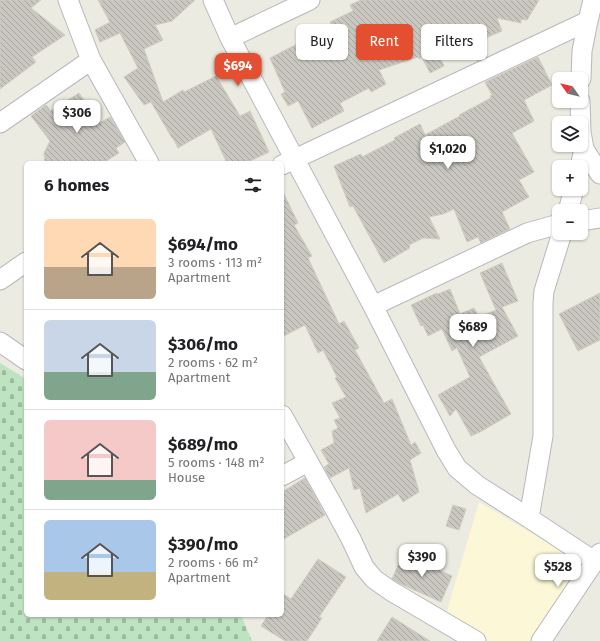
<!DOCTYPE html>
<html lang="en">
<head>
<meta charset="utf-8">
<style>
	body { margin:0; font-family:"Fira Sans",sans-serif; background:#f2f2f2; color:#202124; height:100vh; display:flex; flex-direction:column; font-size:15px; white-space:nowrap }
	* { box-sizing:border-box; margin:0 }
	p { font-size:13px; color:#757577 }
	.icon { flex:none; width:22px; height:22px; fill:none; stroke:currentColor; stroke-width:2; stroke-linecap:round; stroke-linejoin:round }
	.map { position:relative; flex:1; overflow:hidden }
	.details { position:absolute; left:24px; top:161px; width:260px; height:456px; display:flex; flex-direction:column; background:#fff; border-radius:6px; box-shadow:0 1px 3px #0004 }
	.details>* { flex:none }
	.hud { position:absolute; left:296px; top:24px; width:244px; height:36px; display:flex; gap:8px }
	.needle { width:26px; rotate:304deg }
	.buttons { position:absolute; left:552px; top:72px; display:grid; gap:8px }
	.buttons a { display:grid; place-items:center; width:36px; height:36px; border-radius:6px; background:#fff; box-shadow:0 1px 3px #0004; font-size:20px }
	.price { position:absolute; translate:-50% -34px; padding:0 9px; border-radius:8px; background:#fff; color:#222; font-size:13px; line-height:26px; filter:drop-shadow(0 1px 2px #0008) }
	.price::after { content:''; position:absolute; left:50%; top:24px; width:12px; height:9px; margin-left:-6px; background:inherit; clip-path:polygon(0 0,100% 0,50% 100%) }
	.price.active { background:#e34f30; color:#fff }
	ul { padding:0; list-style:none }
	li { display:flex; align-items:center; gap:12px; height:100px; padding:0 20px }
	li+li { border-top:1px solid #e0e0e0 }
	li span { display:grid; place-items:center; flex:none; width:112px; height:80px; border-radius:6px; color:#555 }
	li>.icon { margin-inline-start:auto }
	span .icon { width:48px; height:48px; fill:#fffc; stroke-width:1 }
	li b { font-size:17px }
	h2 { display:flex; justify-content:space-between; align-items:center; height:48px; padding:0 20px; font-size:17px }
	.tag { padding:0 14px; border-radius:6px; background:#fff; box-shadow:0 1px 3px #0004; font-size:14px; line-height:36px }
	.tag.active { background:#e34f30; color:#fff }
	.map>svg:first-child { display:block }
	.commercial { fill:#fcf7d6 }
	.cemetery { fill:url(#cemetery-stones) }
	.building { fill:url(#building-back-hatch); stroke:#d0cdbf }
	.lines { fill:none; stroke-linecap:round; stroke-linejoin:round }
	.minor-casing { stroke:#b6b8bd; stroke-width:21 }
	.minor { stroke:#fff; stroke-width:19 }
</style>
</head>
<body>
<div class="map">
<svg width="600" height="641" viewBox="0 0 600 641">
	<defs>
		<pattern id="cemetery-stones" width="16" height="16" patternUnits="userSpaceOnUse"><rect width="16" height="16" fill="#bee3c1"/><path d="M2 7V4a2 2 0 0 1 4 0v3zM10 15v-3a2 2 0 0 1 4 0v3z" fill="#9dbba0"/></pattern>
		<pattern id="building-back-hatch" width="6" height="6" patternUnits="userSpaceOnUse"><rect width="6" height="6" fill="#c9c7c0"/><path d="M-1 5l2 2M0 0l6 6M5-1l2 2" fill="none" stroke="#a6a59f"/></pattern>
	</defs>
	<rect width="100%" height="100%" fill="#ecebe1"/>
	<!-- commercial -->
	<path class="commercial" d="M479,502L582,563L532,641H486L445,618Z"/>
	<!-- cemetery -->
	<path class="cemetery" d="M0,363L26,379V615H241L252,641H0Z"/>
	<!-- building -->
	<path class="building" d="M0,0H41L31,8L65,35L32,57L36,62L0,89Z
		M98,0H195L172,21L155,25L163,40L144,49L163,102L183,90L184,92L216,76L240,116L250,111L269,152L246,163H227L211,129L178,148L173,138H172L151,102L144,105L124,77L138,68L120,33L100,42L95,30L110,22Z
		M361,0H539L527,20L521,19V23L497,18L502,31L469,45L466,38L436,50L444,66L430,73L422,57L419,59L418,57L379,70L386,84L371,92L369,88L340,103L344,111L312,128L298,101L288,106L281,94L285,92L270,58L332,26L330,22L353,11L350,5Z
		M482,46L487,56L477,61L472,51Z
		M538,57L552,85L524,100L534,121L512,133L534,172L519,180L529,197L502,212L510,229L481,243L478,237L467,242L454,209L443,214L429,217L440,239L423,238L409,245L410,248L384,263L353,206L350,207L334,166L361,154L362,157L395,140L394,138L420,124L425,135L460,116L459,115L491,98L490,96L492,95L485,82Z
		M79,93L100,123L110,117L125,142L116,148L119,153L103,163H45L44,153L50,141L31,116L46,105L51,111Z
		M282,190L298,223L294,225L312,256L308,258L339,324L344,321L359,348L355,350L384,403L392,399L411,445L415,442L421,453L410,460L419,492L403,502L398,494L366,513L360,488L354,490L349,468L330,478L324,467L329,464L321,450L334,443L332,431L338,428L334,420L340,418L332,403L346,397L335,378L337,377L323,350L318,353L305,325L282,337Z
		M502,263L518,301L502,307L518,336L479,357L511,414L482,431L471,436L456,409L450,416L438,395L470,377L457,348L452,351L442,329L428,336L423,325L421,326L411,305L437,293L438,294L450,289L460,314L474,308L479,317L496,310L480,273Z
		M600,293V340L578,351L559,314Z
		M305,478L325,515L282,540V492Z
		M453,505L466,509L459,530L446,526Z
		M403,554L452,576L441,602L399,583L392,579Z
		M318,559L346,577L319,617L322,618L307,641H285L261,626L268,615H282V593L291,599Z
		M392,617L430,641H377Z"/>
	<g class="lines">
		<defs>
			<path id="minor" d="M68,0L91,60L149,163
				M213,0L230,38L373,306L446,450L457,468L477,485L529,518L594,561
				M230,38L310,0
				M581,79L582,51L588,21
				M0,123L91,60
				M584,149L600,174
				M282,165L588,21L593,0
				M580,167L584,149L581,132L580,101
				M568,211L574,189
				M581,221L600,218
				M0,280L26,262
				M373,306L527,233L559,224
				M0,342L26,360
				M282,415L332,504L351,539L364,567L374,579L391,591L476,641
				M282,476L308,462
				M529,518L543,436V303L544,291L562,233
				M541,641L600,553"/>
		</defs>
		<!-- minor casing -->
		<use href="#minor" class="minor-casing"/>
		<!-- minor -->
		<use href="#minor" class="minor"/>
	</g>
</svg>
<div class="buttons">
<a><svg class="needle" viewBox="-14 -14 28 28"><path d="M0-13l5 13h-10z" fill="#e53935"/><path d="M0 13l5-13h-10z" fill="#757577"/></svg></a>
<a><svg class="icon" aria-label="layers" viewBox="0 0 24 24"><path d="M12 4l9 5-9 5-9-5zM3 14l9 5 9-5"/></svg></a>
<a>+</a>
<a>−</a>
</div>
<b class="price active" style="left:238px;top:87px">$694</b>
<b class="price" style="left:77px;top:134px">$306</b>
<b class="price" style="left:448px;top:170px">$1,020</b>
<b class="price" style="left:473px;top:348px">$689</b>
<b class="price" style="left:422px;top:578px">$390</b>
<b class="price" style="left:558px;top:588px">$528</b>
<div class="hud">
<a class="tag">Buy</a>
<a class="tag active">Rent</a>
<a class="tag">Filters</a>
</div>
<section class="details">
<h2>6 homes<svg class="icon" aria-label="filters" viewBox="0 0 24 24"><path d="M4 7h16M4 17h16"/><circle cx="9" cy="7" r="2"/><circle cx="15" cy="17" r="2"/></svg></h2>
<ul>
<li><span style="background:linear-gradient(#ffd9b3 60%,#b9a48a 0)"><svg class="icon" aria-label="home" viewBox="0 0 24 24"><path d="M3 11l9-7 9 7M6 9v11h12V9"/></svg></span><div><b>$694/mo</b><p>3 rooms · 113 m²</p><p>Apartment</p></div></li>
<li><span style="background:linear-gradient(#c9d6e8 65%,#7fa58c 0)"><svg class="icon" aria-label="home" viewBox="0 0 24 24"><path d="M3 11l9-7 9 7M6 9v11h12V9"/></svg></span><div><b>$306/mo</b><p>2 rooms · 62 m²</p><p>Apartment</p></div></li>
<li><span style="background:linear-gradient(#f6c9c9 75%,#7fa58c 0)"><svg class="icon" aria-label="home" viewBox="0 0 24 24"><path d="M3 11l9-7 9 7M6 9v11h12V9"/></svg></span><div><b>$689/mo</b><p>5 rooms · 148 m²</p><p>House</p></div></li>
<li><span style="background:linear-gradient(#a9c7e8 65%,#c2b280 0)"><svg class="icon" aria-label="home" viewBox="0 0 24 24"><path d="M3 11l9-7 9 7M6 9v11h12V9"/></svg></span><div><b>$390/mo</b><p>2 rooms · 66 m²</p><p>Apartment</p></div></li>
</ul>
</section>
</div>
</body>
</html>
